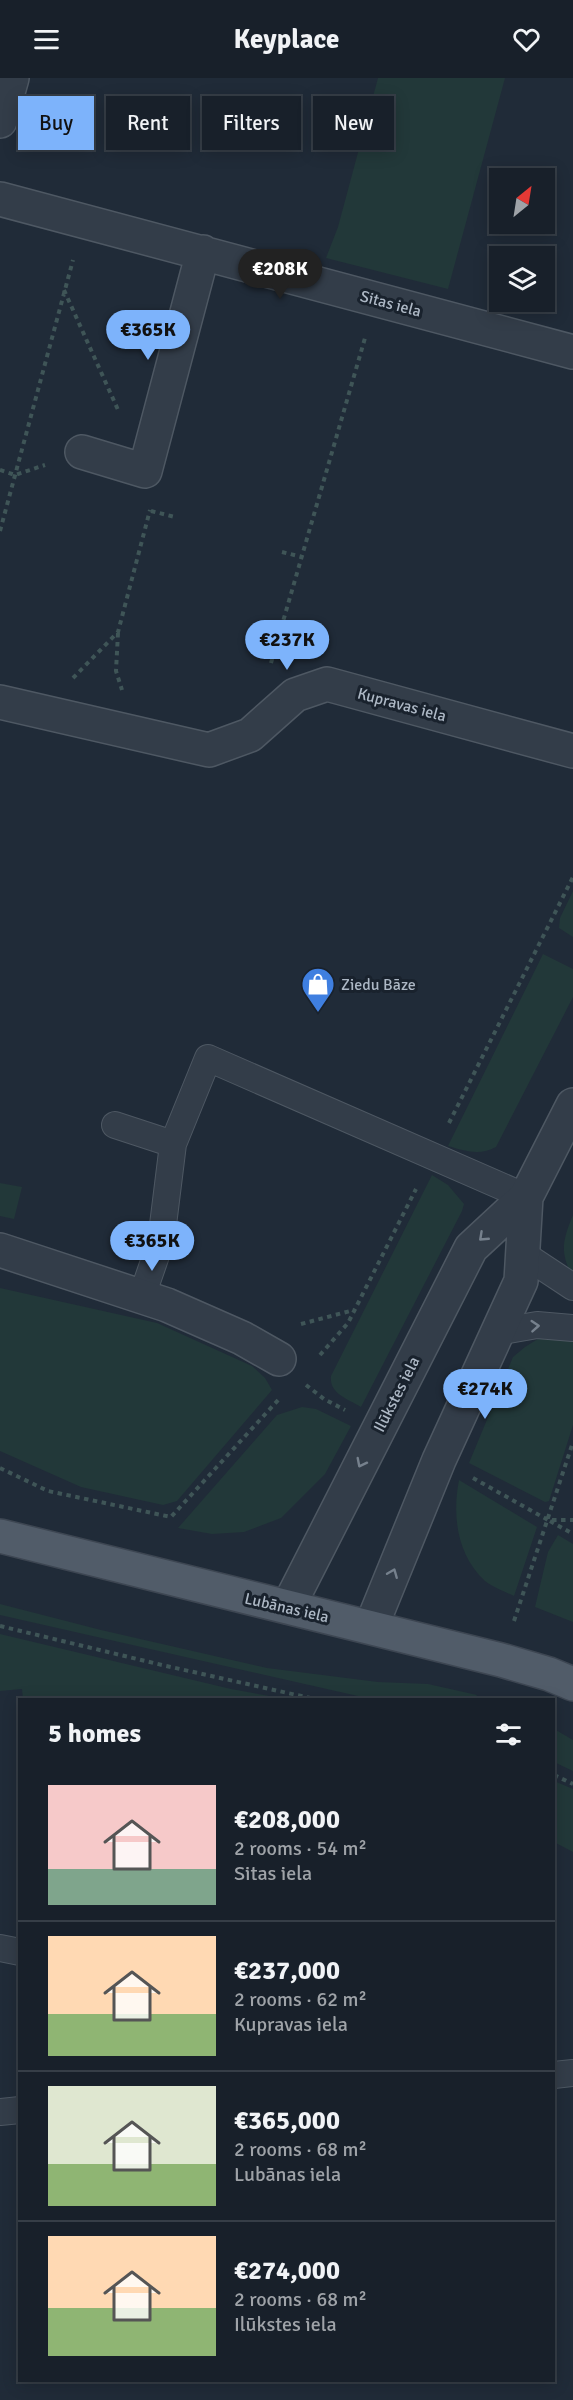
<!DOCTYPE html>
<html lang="en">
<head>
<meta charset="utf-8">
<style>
	body { margin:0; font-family:Signika,sans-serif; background:#212832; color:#f1f3f6; height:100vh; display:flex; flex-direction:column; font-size:22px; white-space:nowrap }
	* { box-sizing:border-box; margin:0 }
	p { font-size:20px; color:#9fa3a8 }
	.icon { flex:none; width:33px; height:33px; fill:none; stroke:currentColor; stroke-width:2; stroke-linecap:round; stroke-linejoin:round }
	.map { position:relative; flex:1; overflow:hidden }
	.side { position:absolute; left:18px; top:1620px; width:537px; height:684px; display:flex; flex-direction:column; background:#18202a; border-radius:0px; box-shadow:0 3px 15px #0003,0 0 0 2px #363e47 }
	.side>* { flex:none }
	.guide { position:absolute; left:18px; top:18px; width:537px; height:54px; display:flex; gap:12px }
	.needle { width:39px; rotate:30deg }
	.fabs { position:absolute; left:489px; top:90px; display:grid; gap:12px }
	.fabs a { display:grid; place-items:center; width:66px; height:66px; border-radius:0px; background:#18202a; box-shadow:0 3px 15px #0003,0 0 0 2px #363e47; font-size:30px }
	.price { position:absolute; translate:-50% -51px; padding:0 14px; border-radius:21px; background:#7db3fb; color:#111; font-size:20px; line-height:39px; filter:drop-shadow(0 2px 3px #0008) }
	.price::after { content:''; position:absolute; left:50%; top:36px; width:18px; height:14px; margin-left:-9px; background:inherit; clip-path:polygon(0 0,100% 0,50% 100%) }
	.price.current { background:#222; color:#fff }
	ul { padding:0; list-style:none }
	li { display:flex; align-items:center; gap:18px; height:150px; padding:0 30px }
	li+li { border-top:2px solid #363e47 }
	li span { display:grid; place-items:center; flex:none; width:168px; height:120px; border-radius:0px; color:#555 }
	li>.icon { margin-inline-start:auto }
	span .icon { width:72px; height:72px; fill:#fffc; stroke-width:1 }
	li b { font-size:26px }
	h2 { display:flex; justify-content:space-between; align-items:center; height:72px; padding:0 30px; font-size:26px }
	.pill { padding:0 21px; border-radius:0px; background:#18202a; box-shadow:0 3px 15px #0003,0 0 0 2px #363e47; font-size:21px; line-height:54px }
	.pill.current { background:#7db3fb; color:#111 }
	header { display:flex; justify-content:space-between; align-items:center; height:78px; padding:0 30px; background:#18202a; font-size:27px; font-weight:700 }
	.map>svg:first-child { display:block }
	.green { fill:#223839 }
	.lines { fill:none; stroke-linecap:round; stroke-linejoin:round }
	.service-casing { stroke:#4e5863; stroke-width:28 }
	.minor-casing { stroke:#4e5863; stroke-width:36 }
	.tertiary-casing { stroke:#4e5863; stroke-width:36 }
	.primary-casing { stroke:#3d4652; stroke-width:36 }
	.path { stroke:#3f5557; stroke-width:4; stroke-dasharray:4.5 4.5; stroke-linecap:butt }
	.service { stroke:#333d49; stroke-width:26 }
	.minor { stroke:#333d49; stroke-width:33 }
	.tertiary { stroke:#333d49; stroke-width:33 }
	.primary { stroke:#515c69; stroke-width:33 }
	.oneway { stroke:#76818d }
	.labels { text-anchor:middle; stroke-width:6; stroke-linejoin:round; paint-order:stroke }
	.street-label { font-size:16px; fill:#adb8c5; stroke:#19222d }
	.poi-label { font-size:16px; fill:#adb8c5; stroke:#19222d; text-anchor:start }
</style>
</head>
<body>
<header><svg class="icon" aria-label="menu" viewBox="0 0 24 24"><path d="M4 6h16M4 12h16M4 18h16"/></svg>Keyplace<svg class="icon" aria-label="heart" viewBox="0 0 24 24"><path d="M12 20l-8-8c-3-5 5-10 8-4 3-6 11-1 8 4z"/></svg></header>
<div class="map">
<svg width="573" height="2322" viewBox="0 0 573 2322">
	<rect width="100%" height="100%" fill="#202b38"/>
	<!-- green -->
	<path class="green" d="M378,0H505L448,211L326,180L338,149Z
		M573,813V859L559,850L560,840Z
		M543,876L573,891V919L496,1069C480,1078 465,1073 448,1068Z
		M432,1097L448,1107L464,1126L462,1133L361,1329C348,1321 329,1316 331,1298Z
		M0,1105L22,1109L14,1141L0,1138Z
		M573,1137V1198C559,1175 563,1161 573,1137Z
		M0,1210L157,1245L252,1288L265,1300L272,1312L177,1423L163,1427L81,1409L0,1373Z
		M541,1259L573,1262V1347L549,1423L545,1424L469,1385L513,1279L525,1269Z
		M302,1329L316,1331L351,1348L325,1396L281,1440L244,1454L212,1456L178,1450L277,1337Z
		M459,1402L537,1449L514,1518C505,1514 493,1509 485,1503C457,1477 452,1438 459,1402Z
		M558,1457L573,1466V1544L535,1529L548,1474Z
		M0,1526L101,1552L267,1590L378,1604L428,1606L477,1617L474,1622L371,1621L0,1537Z
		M0,1556L231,1611L286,1621H23L22,1611L0,1613Z
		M554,1651L573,1662V1693L554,1684Z
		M554,1703L573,1711V1774L554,1764Z"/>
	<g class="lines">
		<defs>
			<path id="service" d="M115,1047L173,1066L208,980L526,1119
				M523,1176L573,1209
				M142,1218L161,1163L173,1066
				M497,1254L537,1247L573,1250
				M0,1870L20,1874
				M554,1997L573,1995
				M0,2034L20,2032"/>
			<path id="minor" d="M0,43L12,0
				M0,121L573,274
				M82,374L145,393L203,174
				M0,624L209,672L250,657L295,617L327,606L573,673
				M0,1172L167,1227L242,1260L279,1281"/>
			<path id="tertiary" d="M288,1529L471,1170L526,1119L573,1027
				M371,1549L439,1382L521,1203L526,1119"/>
			<path id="primary" d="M0,1458L501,1582L549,1596L573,1606"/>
		</defs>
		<!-- service casing -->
		<use href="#service" class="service-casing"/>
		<!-- minor casing -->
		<use href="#minor" class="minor-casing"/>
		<!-- tertiary casing -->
		<use href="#tertiary" class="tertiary-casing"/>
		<!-- primary casing -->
		<use href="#primary" class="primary-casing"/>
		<!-- path -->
		<path class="path" d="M64,212L119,334
			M0,392L15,397L45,387
			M151,433L175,439
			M0,453L73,182
			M282,474L302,479
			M118,555L116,593L122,612
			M276,566L295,573
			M271,585L365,260
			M73,600L118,554L150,432
			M449,1045L573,799
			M301,1246L354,1232
			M320,1277L348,1245L416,1111
			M306,1307L324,1321L345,1332
			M0,1390L48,1413L171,1439L280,1320
			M473,1400L548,1442H573
			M550,1443L573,1456
			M514,1543L573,1364
			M0,1548L162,1587L319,1622
			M554,1697L573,1706"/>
		<!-- service -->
		<use href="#service" class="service"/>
		<!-- minor -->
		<use href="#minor" class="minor"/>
		<!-- tertiary -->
		<use href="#tertiary" class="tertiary"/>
		<!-- primary -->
		<use href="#primary" class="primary"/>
	</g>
	<!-- one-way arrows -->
	<defs><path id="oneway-chevron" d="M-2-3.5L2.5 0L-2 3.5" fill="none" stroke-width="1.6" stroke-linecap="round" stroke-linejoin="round" transform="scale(1.5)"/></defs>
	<g class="oneway">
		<use href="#oneway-chevron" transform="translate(483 1159) rotate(137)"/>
		<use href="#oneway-chevron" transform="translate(535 1248) rotate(-4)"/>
		<use href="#oneway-chevron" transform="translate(361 1385) rotate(117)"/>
		<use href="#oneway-chevron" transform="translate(393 1495) rotate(-68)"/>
	</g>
	<!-- icons -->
	<defs>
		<symbol id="shop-pin" viewBox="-11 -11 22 30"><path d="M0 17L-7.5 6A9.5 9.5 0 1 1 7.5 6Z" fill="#3f7fe0" stroke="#19222d"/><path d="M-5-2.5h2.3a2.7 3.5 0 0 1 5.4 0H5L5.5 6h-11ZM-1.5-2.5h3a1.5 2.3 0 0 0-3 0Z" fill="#fff"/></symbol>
	</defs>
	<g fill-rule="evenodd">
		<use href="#shop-pin" x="299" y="887" width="38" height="52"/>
	</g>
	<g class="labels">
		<!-- street labels -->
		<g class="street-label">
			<text transform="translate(391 225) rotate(15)" y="6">Sitas iela</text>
			<text transform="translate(402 626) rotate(15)" y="6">Kupravas iela</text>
			<text transform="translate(396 1316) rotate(-63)" y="6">Ilūkstes iela</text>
			<text transform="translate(287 1529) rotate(13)" y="6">Lubānas iela</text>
		</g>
		<!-- poi labels -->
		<g class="poi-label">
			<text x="341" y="912">Ziedu Bāze</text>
		</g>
	</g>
</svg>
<div class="fabs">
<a><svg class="needle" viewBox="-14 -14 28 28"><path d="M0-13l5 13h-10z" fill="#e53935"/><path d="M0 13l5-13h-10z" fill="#9fa3a8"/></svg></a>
<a><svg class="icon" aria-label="layers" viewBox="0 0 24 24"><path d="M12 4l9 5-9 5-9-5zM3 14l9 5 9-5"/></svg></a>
</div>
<b class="price current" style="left:280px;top:222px">€208K</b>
<b class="price" style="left:148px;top:283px">€365K</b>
<b class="price" style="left:287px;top:593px">€237K</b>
<b class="price" style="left:152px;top:1194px">€365K</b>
<b class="price" style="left:485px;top:1342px">€274K</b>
<div class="guide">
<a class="pill current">Buy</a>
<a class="pill">Rent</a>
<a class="pill">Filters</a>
<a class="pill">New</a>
</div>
<section class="side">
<h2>5 homes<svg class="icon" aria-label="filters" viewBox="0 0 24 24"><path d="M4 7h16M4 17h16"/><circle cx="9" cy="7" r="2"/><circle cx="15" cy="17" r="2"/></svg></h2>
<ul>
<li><span style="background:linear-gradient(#f6c9c9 70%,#7fa58c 0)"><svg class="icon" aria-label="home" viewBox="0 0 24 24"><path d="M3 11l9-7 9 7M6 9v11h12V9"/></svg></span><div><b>€208,000</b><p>2 rooms · 54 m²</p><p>Sitas iela</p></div></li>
<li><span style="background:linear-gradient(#ffd9b3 65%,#8fb573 0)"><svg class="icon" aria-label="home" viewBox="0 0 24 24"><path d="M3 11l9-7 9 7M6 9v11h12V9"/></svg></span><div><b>€237,000</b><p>2 rooms · 62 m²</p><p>Kupravas iela</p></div></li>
<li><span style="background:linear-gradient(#dfe7d0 65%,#8fb573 0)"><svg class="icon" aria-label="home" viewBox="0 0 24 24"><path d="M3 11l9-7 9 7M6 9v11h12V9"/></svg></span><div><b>€365,000</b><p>2 rooms · 68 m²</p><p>Lubānas iela</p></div></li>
<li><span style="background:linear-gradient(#ffd9b3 60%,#8fb573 0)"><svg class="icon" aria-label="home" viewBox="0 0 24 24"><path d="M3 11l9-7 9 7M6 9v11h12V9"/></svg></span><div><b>€274,000</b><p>2 rooms · 68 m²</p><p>Ilūkstes iela</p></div></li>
</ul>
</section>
</div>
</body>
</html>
